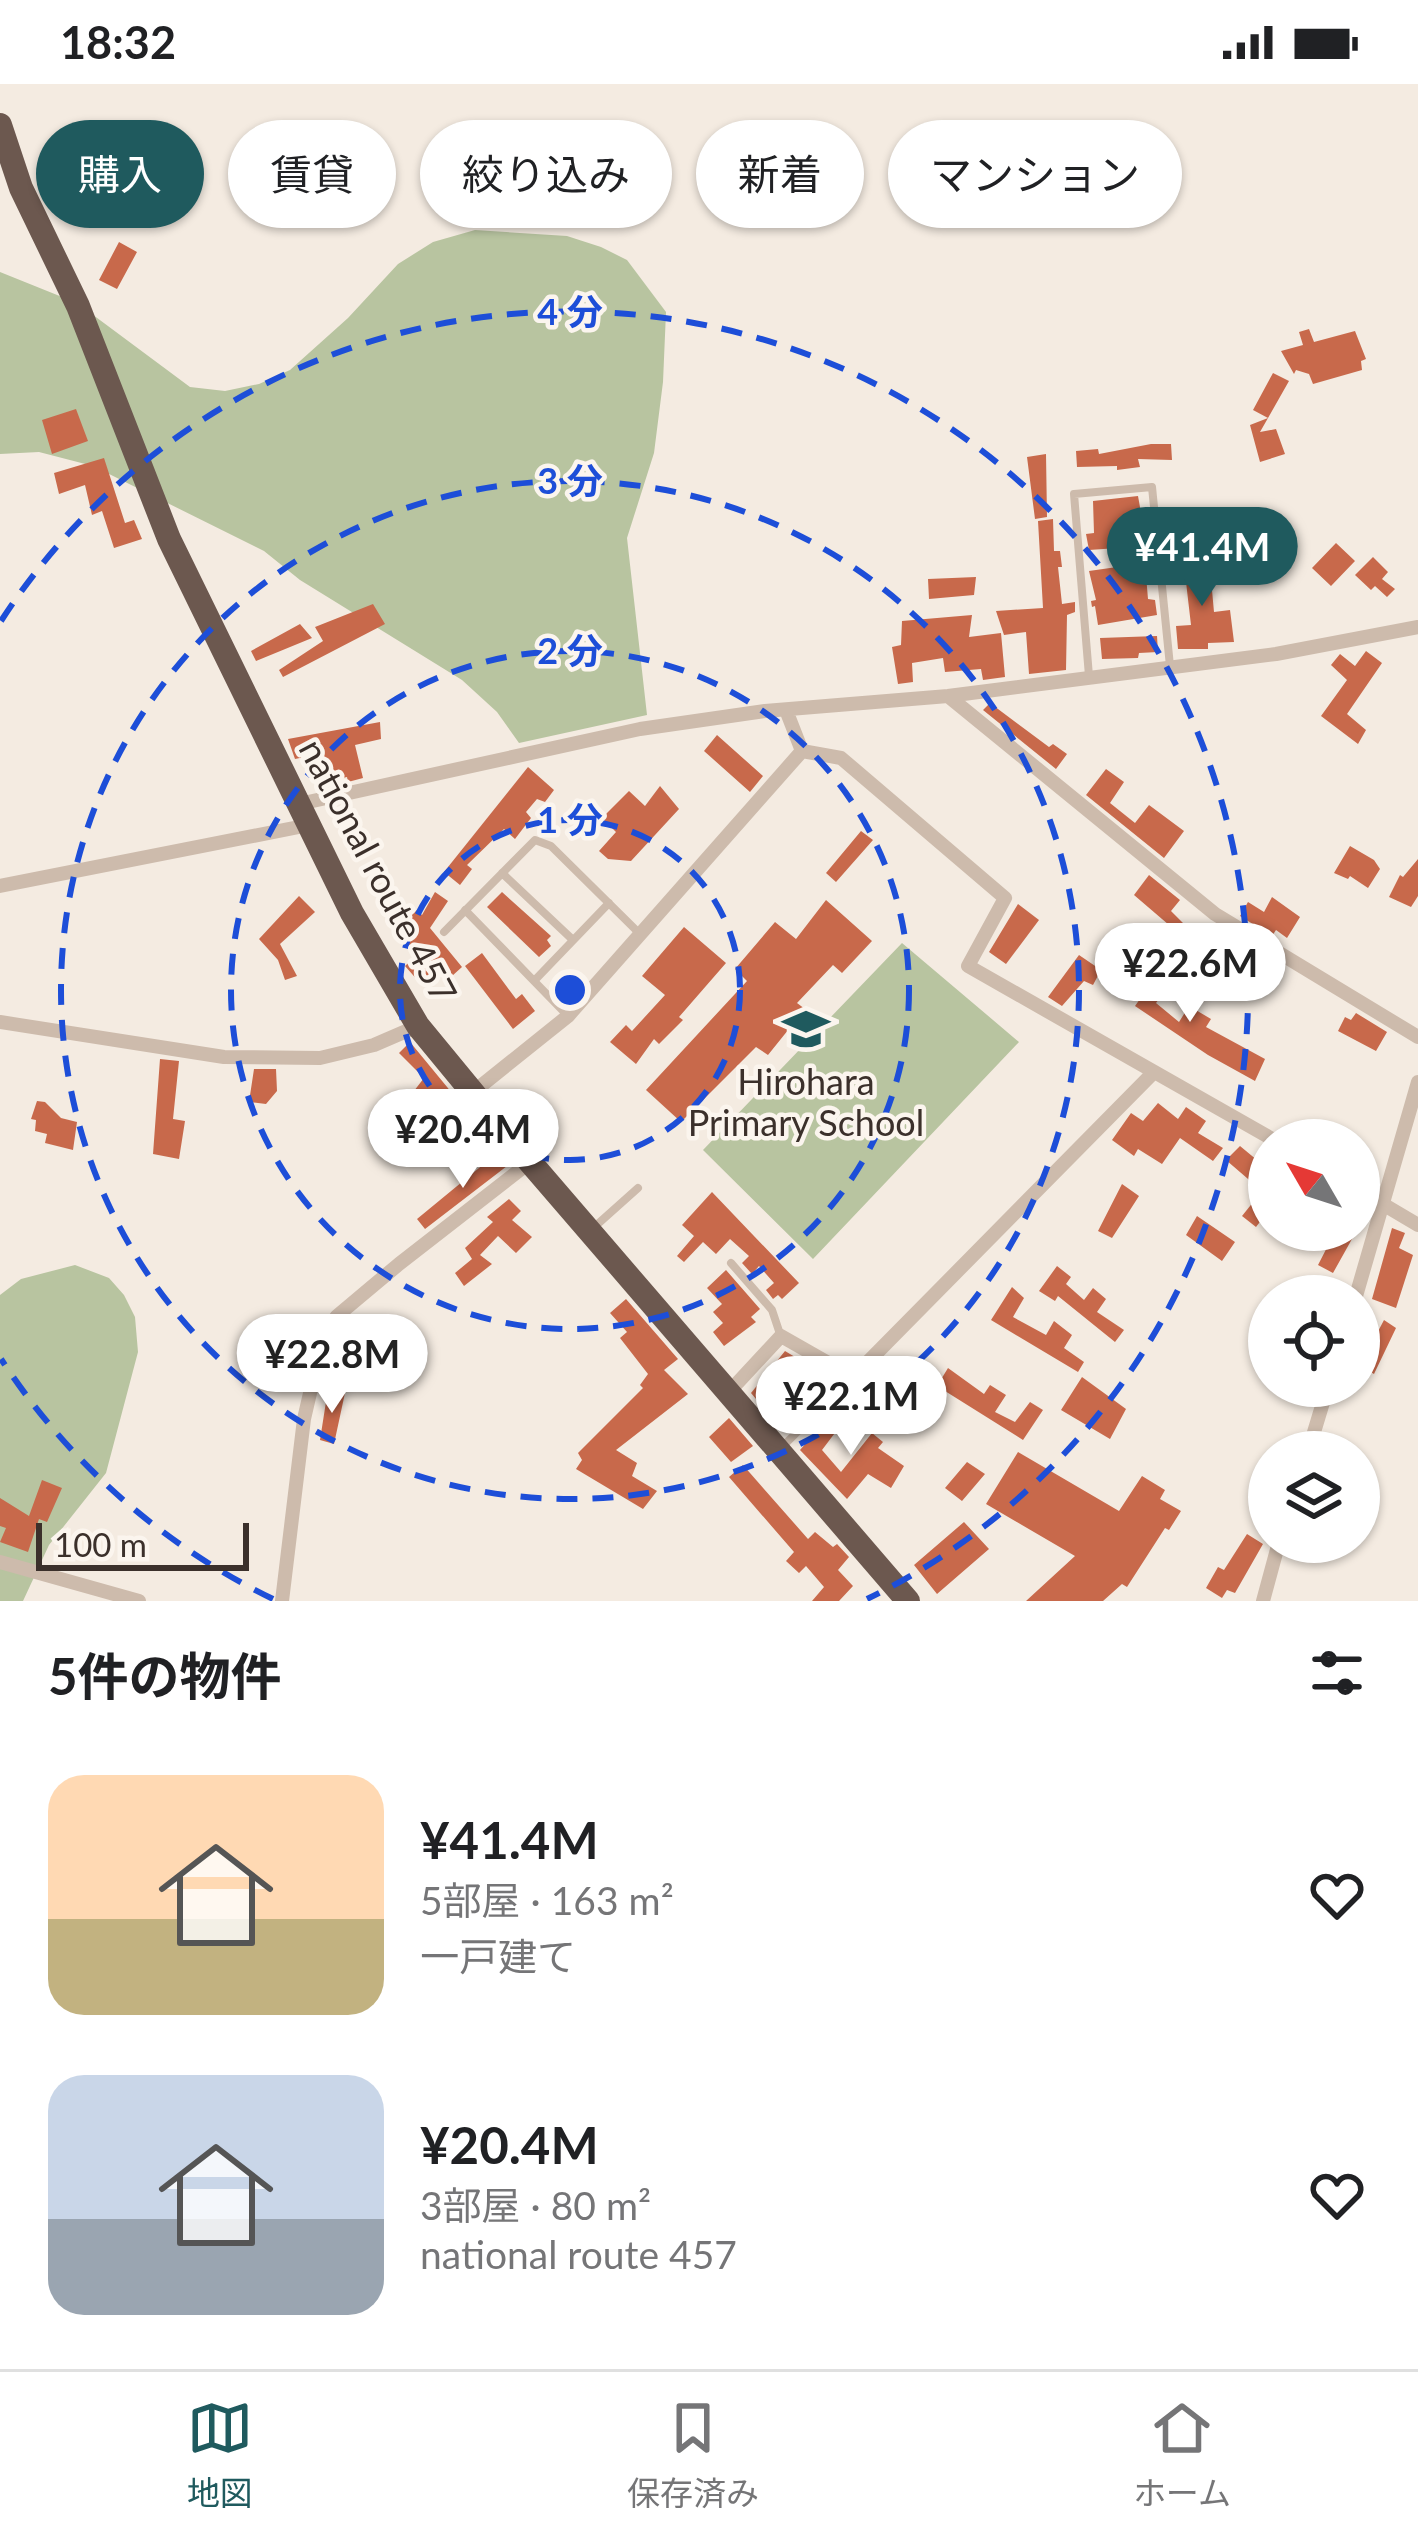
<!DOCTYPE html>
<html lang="ja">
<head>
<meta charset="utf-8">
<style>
	body { margin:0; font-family:Lato,"Noto Sans JP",sans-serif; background:#f6f6f6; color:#202124; height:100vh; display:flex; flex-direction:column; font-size:45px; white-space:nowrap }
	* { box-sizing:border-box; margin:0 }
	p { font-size:39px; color:#757577 }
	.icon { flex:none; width:66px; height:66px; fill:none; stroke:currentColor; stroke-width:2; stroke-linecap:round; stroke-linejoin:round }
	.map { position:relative; height:1517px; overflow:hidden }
	.details { display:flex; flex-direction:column; background:#fff; flex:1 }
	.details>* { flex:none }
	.top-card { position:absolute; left:36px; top:36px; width:1347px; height:108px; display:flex; gap:24px }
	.needle { width:78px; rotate:309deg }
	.buttons { position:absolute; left:1248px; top:1035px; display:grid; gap:24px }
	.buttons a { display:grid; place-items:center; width:132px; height:132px; border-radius:50%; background:#fff; box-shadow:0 3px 9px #0004; font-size:60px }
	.scale { position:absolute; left:36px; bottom:30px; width:213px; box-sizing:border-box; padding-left:12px; border:6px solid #3b302b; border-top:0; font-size:33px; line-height:42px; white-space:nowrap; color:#3b302b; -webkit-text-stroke:9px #fbf5ee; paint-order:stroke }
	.price { position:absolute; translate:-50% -102px; padding:0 27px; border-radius:42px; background:#fff; color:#222; font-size:39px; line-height:78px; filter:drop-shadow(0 3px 6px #0008) }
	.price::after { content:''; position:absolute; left:50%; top:72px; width:36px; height:27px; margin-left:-18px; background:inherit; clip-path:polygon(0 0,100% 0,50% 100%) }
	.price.active { background:#1f5a5e; color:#fff }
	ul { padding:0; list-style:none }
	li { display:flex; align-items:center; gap:36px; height:300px; padding:0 48px }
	li span { display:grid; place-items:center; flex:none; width:336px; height:240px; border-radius:36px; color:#555 }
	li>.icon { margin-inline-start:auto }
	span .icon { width:144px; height:144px; fill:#fffc; stroke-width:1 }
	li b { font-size:51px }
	h2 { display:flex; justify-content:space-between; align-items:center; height:144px; padding:0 48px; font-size:51px }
	.chip { padding:0 42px; border-radius:54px; background:#fff; box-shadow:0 3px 9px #0004; font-size:42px; line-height:108px }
	.chip.active { background:#1f5a5e; color:#fff }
	.status { display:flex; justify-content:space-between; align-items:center; height:84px; padding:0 60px; background:#fff; direction:ltr }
	.status svg { height:33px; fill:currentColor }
	.dock { display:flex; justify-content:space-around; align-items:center; height:168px; border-top:3px solid #e0e0e0; background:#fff; font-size:33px; color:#757577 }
	.dock a { display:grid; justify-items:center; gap:6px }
	.dock .active { color:#1f5a5e }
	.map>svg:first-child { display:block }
	.green { fill:#b8c4a0 }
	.building { fill:#c8694b }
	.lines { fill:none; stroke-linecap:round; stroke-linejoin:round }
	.service { stroke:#cdbbac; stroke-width:8 }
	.minor { stroke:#cdbbac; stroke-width:14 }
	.trunk { stroke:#6c584f; stroke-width:24 }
	.ring { fill:none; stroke:#1d4ed8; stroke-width:6; stroke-dasharray:21 15 }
	.labels { text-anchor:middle; stroke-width:9; stroke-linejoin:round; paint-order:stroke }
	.street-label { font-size:36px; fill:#3b302b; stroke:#fbf5ee }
	.poi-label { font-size:36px; fill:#3b302b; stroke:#fbf5ee }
	.centre { fill:#1d4ed8; stroke:#fbf5ee; stroke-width:6 }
	.ring-label { font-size:36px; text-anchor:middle; font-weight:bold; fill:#1d4ed8; stroke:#fbf5ee; stroke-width:9; stroke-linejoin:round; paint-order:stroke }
</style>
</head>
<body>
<div class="status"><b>18:32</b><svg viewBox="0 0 49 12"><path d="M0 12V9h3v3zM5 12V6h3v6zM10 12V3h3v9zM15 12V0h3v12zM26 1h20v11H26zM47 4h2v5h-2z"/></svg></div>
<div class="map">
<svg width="1418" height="1517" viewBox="0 0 1418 1517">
	<rect width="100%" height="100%" fill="#f4ebe1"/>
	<!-- green -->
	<path class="green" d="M475,146L567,152L601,163L627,176L666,228L663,298L654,369L627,454L647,631L519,659L497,628L462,596L300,496L264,467L93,382L39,368L0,370V188L77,219L190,303L225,307L259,300L290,286L348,234L398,180L433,158Z
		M902,859L1019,958L813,1175L703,1066Z
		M75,1181L109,1194L124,1211L135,1233L138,1268L106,1389L49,1461L23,1517H0V1211L21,1195Z"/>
	<!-- building -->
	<path class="building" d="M119,158L137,168L117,205L99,196Z
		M1309,245L1314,258L1355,247L1366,275L1361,277L1362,286L1313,300L1309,290L1296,286L1294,290L1281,267L1303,261L1299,248Z
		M1273,289L1289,297L1268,334L1253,326Z
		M76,325L88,357L52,370L42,336Z
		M1268,334L1260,348L1276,345L1285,370L1260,378L1250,341Z
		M1151,360H1171L1172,376L1138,375L1140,383L1117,386V382L1077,383L1076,367L1098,365L1099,370Z
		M1046,370L1047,433L1035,435L1027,373Z
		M104,374L125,439L134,436L142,455L114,464L102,427L92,431L85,401L59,410L54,389Z
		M1138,412L1147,462L1089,466L1086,450L1094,449L1093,417Z
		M1053,435L1054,467H1060L1062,483H1058L1062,520L1075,518V528L1067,531L1066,586L1029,590L1026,548L1004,551L996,527L1043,524L1038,437Z
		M1336,459L1355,477L1331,502L1312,484Z
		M1209,473L1214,528L1230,526L1234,558L1208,559V565H1178L1176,542L1191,541L1186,498H1180L1178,476Z
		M1373,473L1388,488L1382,495L1395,505L1387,513L1375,502L1371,506L1355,491Z
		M1145,479L1148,515L1155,516L1157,531L1098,541L1095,522L1092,523L1091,517L1096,516L1089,487Z
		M976,493L974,511L929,515L928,495Z
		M373,520L385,540L283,593L279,586L323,557L315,543Z
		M972,531L969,553L1001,549L1005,593L983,596L981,585L945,588L943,574L912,579L913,598L898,600L892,563L901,561L902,537Z
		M300,540L312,554L256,577L251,567Z
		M1157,552L1158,568L1139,569L1138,574L1102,575L1100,554Z
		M1366,567L1382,579L1347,630L1366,646L1358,660L1321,632L1347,596L1331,581L1340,570L1355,582Z
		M990,619L1049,663L1053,660L1067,670L1056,685L983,626Z
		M380,638L381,655L355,661L363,694L348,698L347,693L314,700L309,672L295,675L288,655Z
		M717,651L763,692L750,708L704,667Z
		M528,683L554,706L545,718L537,715L526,728L531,734L515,755L504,745L467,781L472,785L460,801L444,788Z
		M1106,685L1124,698L1110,719L1135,739L1149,721L1184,747L1164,774L1086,711Z
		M660,702L679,725L631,777L608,775L599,767L616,748L602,734L629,707L645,722Z
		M861,747L873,756L836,798L826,789Z
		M1350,762L1374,776L1380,785L1368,804L1350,792L1348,795L1334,789Z
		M1418,775V812L1411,823L1389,813L1400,791L1403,793Z
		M1149,791L1180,816L1171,827L1184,840L1176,847L1134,811Z
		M435,808L448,817L430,844L462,883L452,892L442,880L420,899L405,882L418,870L396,847L417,826L422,831Z
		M502,808L551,852L547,856L551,862L539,873L487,823Z
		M299,812L315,828L280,860L297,892L285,896L278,876L259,855Z
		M1272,813L1300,833L1287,854L1276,846L1272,852L1240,832L1248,818L1264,828Z
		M826,816L872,857L842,889L833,881L797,919L805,925L768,971L756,963L681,1038L646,1006L747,897L735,885L775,838L796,855Z
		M1018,820L1039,836L1006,880L989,868Z
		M684,843L726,879L679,933L683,936L659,960L654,955L636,980L610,958L626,941L632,947L665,911L642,892Z
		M482,869L516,915L522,910L535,927L513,945L465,882Z
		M1079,871L1101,886L1093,901L1084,897L1062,922L1048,913Z
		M1127,878L1152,899L1155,895L1168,903L1156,919L1179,938L1189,922L1211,935L1206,943L1265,975L1255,997L1208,971L1135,922L1140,915L1114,894Z
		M1356,929L1387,948L1376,967L1338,947L1345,933L1351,936Z
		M410,958L466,1026L459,1036L435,1017L423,1032L407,1016L424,994L399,969Z
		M160,975L179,977L173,1035L185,1037L179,1075L153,1070Z
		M254,985H276L277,1007L266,1020L249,1018Z
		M37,1017L45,1018L61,1034L77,1038L73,1066L45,1059L47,1050L35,1047L36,1036L31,1035Z
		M1158,1019L1178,1035L1186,1023L1206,1037L1198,1049L1223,1064L1213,1077L1180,1054L1162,1080L1138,1065L1134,1072L1112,1056L1131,1029L1143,1037Z
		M1240,1062L1269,1086V1126L1256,1143L1242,1132L1262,1107L1226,1076Z
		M496,1070L507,1082L425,1145L417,1135Z
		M1122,1100L1139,1112L1112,1154L1098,1147Z
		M712,1108L799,1199L782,1215L778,1211L773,1215L766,1206L774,1199L759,1182L752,1190L742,1179L749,1172L730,1155L716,1170L703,1158L684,1178L677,1172L694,1152L682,1141Z
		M509,1115L521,1127L512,1136L532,1153L516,1169L498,1152L480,1171L492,1180L464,1202L455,1189L472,1175L465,1164L493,1138L487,1133Z
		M1197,1132L1235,1158L1222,1177L1186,1151Z
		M1392,1144L1405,1149L1399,1164L1413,1171L1396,1224L1372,1215Z
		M1336,1146H1357L1333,1189L1318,1181Z
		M1057,1182L1071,1193L1066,1200L1084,1216L1093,1204L1106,1215L1097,1228L1124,1246L1115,1258L1058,1212L1055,1217L1039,1207Z
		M726,1186L760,1225L751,1233L756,1238L724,1262L713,1248L723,1239L713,1228L722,1220L707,1204Z
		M1012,1203L1024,1214L1013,1233L1046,1251L1054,1237L1072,1251L1064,1264L1084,1278L1078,1288L991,1236Z
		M626,1215L678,1275L664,1286L688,1310L616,1366L637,1379L632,1392L657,1407L643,1425L576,1385L582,1376L578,1369L643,1304L640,1301L648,1290L620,1254L627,1248L610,1229Z
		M1384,1236L1396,1244L1374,1290L1359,1281V1274L1368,1255L1373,1257Z
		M785,1267L800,1276L779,1297L788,1306L766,1327L751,1309Z
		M948,1284L984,1310L990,1301L1006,1311L995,1328L1015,1338L1030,1318L1043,1326L1023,1356L937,1302Z
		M1082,1293L1126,1325L1110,1355L1061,1326Z
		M328,1305L345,1309L334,1360L320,1356Z
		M842,1318L850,1329L822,1366L841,1388L872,1349L883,1358L878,1364L904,1382L891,1404L868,1390L847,1415L800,1366Z
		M729,1334L753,1362L731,1378L709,1353Z
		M1018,1368L1119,1427L1142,1392L1165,1406L1160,1415L1181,1427L1169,1446L1165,1444L1127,1503L1122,1500L1103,1517H1026L1075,1472L986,1420Z
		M967,1378L985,1390L962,1417L945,1404Z
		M743,1381L808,1455L815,1448L833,1463L837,1460L849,1473L838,1486L853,1502L839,1517H812L824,1503L806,1482L799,1489L786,1477L794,1468L729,1393Z
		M42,1396L62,1404L47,1438L39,1435L28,1468L0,1458L6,1444L0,1442V1414L29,1432Z
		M964,1438L989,1465L937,1510L914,1481Z
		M1247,1450L1263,1460L1235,1509L1227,1506L1222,1514L1206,1504L1218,1483L1224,1486Z"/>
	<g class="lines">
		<!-- service -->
		<path class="service" d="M1089,592L1074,410L1152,403L1170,582
			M502,789L573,856
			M465,826L567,931
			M444,848L535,756L551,762L641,851
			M534,897L609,819
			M591,1146L638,1104
			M731,1179L772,1226L780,1250
			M781,1364L852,1294"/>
		<!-- minor -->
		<path class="minor" d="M948,612L1215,830L1418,953
			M802,667L841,674L1005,814L968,882L1274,1056
			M299,720L640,645L765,627L948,612L1276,570L1418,543
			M0,802L309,741
			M0,938L224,973L320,974L374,961L418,942
			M472,1009L568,932L802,667L786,626
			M1359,1106L1418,1141
			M1356,1212L1418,998
			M729,1308L781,1252L853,1293L1154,988
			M1308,1368L1328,1302
			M0,1478L139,1517
			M282,1517L304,1335L323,1253L337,1232L399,1180L530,1078
			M1263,1517L1279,1458"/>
		<!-- trunk -->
		<path class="trunk" d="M0,41L21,104L78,222L169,455L352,829L418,942L530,1078L908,1517"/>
	</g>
	<!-- distance rings -->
	<g class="ring">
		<circle cx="570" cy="906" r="170"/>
		<circle cx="570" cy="906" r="339"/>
		<circle cx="570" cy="906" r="509"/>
		<path d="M273 1515A678 678 0 0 1 1 1275M1 537A678 678 0 1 1 867 1515"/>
	</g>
	<!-- icons -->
	<defs>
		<symbol id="school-bare" viewBox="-9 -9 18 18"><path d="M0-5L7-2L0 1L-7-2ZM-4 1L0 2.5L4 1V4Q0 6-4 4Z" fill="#1f5a5e" stroke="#fbf5ee" stroke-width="2.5" paint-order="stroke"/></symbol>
	</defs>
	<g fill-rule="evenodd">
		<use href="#school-bare" x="773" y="912" width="66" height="66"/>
	</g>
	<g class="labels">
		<!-- street labels -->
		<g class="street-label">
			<text transform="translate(378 787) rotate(62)" y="13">national route 457</text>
		</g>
		<!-- poi labels -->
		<g class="poi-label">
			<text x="806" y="1011">Hirohara<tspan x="806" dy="41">Primary School</tspan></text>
		</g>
	</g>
	<circle cx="570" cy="906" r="18" class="centre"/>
	<g class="ring-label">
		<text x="570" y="241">4 分</text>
		<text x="570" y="410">3 分</text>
		<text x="570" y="580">2 分</text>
		<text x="570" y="749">1 分</text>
	</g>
</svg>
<div class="buttons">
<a><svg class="needle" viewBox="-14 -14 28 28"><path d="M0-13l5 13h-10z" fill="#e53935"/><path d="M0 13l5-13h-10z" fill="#757577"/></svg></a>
<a><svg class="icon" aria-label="locate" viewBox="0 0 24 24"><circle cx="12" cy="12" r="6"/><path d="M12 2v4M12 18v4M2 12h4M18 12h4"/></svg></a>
<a><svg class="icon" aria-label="layers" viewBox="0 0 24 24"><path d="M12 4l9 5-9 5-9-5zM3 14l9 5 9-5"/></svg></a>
</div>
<div class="scale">100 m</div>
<b class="price active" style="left:1202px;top:525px">¥41.4M</b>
<b class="price" style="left:1190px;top:941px">¥22.6M</b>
<b class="price" style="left:463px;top:1107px">¥20.4M</b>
<b class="price" style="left:332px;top:1332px">¥22.8M</b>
<b class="price" style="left:851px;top:1374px">¥22.1M</b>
<div class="top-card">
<a class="chip active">購入</a>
<a class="chip">賃貸</a>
<a class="chip">絞り込み</a>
<a class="chip">新着</a>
<a class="chip">マンション</a>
</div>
</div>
<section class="details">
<h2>5件の物件<svg class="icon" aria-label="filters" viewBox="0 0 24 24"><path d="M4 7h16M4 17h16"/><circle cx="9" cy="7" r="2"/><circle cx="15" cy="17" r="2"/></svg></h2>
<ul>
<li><span style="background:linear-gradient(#ffd9b3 60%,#c2b280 0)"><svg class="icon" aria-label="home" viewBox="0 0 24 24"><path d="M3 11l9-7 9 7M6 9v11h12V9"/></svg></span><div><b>¥41.4M</b><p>5部屋 · 163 m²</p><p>一戸建て</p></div><svg class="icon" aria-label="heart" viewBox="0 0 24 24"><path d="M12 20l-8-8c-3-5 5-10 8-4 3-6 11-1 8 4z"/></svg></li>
<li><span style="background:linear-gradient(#c9d6e8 60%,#9aa5b1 0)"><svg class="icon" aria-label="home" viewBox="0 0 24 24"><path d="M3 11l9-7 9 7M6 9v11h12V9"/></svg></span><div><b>¥20.4M</b><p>3部屋 · 80 m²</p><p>national route 457</p></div><svg class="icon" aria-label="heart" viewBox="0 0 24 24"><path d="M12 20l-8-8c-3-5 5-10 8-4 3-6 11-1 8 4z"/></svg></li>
</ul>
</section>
<nav class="dock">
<a class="active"><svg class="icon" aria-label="map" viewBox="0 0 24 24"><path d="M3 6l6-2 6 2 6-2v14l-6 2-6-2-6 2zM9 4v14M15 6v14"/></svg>地図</a>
<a><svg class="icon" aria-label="saved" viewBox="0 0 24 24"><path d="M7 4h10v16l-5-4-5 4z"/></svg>保存済み</a>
<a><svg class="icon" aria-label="home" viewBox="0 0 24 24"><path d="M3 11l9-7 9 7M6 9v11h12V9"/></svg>ホーム</a>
</nav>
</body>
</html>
